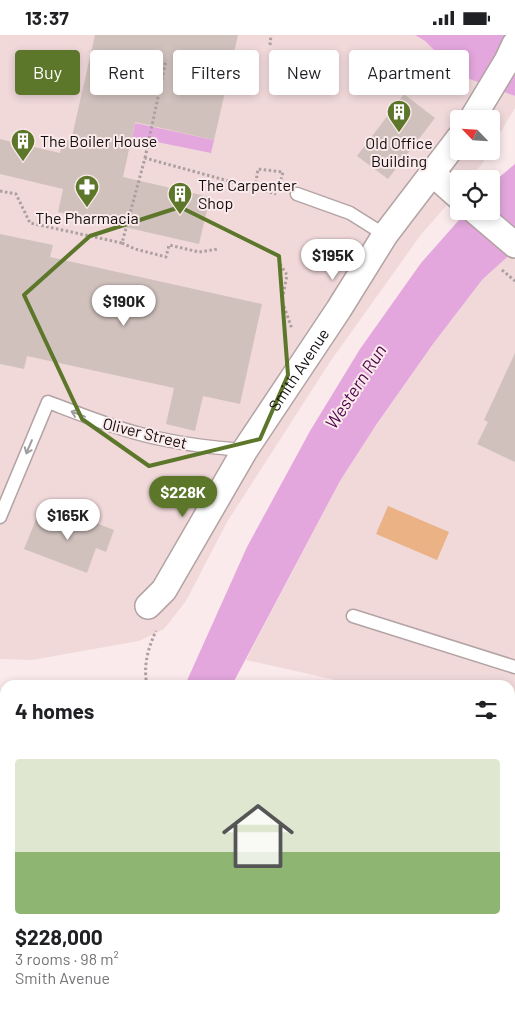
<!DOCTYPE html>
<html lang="en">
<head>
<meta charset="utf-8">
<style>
	body { margin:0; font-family:Barlow,sans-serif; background:#f2f2f2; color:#202124; height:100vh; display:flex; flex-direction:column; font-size:19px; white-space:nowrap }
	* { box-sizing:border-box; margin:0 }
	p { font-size:16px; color:#757577 }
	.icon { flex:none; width:28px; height:28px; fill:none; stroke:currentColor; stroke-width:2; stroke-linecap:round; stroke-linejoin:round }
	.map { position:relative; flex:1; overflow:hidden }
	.panel { position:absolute; left:0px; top:645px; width:515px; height:336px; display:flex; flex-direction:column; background:#fff; border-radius:15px 15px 0 0; box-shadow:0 2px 8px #0003 }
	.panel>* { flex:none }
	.top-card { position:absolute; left:15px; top:15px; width:485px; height:45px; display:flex; gap:10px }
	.needle { width:32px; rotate:295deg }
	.tools { position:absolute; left:450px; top:75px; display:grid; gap:10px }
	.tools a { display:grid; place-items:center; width:50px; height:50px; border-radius:5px; background:#fff; box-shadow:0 2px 8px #0003; font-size:25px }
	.price { position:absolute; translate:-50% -42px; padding:0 11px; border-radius:18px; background:#fff; color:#222; font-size:16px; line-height:32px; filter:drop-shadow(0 1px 2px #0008) }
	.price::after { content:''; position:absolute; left:50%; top:30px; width:15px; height:11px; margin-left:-8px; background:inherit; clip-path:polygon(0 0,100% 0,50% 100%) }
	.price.on { background:#5c762a; color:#fff }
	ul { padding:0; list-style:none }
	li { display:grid; align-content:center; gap:10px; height:265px; padding:0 15px }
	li+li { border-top:1px solid #e0e0e0 }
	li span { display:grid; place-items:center; height:155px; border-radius:5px; color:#555 }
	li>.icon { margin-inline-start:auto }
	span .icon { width:90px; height:90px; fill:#fffc; stroke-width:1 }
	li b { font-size:21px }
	h2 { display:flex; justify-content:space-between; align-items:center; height:60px; padding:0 15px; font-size:21px }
	.chip { padding:0 18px; border-radius:5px; background:#fff; box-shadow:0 2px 8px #0003; font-size:18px; line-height:45px }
	.chip.on { background:#5c762a; color:#fff }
	.status { display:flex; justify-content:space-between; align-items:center; height:35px; padding:0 25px; background:#fff; direction:ltr }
	.status svg { height:14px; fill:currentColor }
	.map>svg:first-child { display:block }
	.built { fill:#f1d9da }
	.green { fill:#eab285 }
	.water { fill:#e3a7dd }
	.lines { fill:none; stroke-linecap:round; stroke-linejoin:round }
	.stream { stroke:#e3a7dd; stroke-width:9 }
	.building { fill:#d0c1bd }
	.service-casing { stroke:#b3a3a4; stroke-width:15 }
	.minor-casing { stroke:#b3a3a4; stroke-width:28 }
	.motorway-casing { stroke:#b3a3a4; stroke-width:30 }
	.path { stroke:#ac9fa0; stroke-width:3; stroke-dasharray:2.5 2.5; stroke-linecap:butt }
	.service { stroke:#fff; stroke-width:12 }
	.minor { stroke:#fff; stroke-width:25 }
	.motorway { stroke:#fff; stroke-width:28 }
	.tram { stroke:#867b7c; stroke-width:1 }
	.oneway { stroke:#a19e9f }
	.marked { fill:none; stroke:#5c762a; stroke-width:4; stroke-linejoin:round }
	.labels { text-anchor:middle; stroke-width:4; stroke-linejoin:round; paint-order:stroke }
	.poi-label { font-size:16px; fill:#130d0e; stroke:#fbeaeb; text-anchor:start }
	.street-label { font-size:16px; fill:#130d0e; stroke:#fbeaeb }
	.water-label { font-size:18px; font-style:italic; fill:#4f074d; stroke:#fbeaeb }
</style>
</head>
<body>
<div class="status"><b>13:37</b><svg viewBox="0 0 49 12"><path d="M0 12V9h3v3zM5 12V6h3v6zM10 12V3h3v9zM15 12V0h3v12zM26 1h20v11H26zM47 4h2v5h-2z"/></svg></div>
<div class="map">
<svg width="515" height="981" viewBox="0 0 515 981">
	<rect width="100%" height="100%" fill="#fbeaeb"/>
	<!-- built -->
	<path class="built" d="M0,0H415L425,6L459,40L515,61V73L491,113V84H459V116H490L482,129L469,144H459V156L420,201L330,327L227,487L186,566L164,594L139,606L32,625L0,624Z
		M515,215V686L510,685V650H358L246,625L340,446L376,390L433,309L482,245Z
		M510,970L515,971V981H250L288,976H510Z"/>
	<!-- green -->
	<path class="green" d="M388,471L449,497L437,525L376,499Z"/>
	<!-- water -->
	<path class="water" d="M415,0H515V61L459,40L425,6Z
		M135,88L214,105L211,118L132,102Z
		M515,129V215L482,245L433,309L376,390L340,446L232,650H185L247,512L310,396L360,314L421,228L467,176H491V149Z
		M5,954V976H37L36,981H0V962Z"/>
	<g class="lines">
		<!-- stream -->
		<path class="stream" d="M0,895H5"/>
	</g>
	<!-- building -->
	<path class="building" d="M95,0H238L214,105L135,87L123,142L210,162L199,209L58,177L63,154L0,139V104L60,118L63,104L71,106Z
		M404,59L435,83L388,144L357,121Z
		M0,199L53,210L50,222L262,269L240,369L203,361L195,396L166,389L174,353L27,321L24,334L0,329Z
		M515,318V427L477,409L488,387L484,385Z
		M39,477L74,490L78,481L114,495L106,517L96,513L87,538L24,514Z"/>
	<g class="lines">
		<defs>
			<path id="service" d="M297,159L350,178L385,200
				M0,482L48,367C85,381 122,396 161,404C189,410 217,413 245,415
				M353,581L515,632"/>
			<g id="minor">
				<path d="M472,84L507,26L515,9"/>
				<path d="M432,138L459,162"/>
				<path d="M475,176L515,210"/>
				<path id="s1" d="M148,571L164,555L245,415L339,274L385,200L459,103"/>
			</g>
			<path id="motorway" d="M0,727H5
				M510,777L515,778
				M0,791H5
				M510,843L515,844"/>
		</defs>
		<!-- service casing -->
		<use href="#service" class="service-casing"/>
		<!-- minor casing -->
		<use href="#minor" class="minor-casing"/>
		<!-- motorway casing -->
		<use href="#motorway" class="motorway-casing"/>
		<!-- path -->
		<path class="path" d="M270,10L271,0
			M145,123L166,25
			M255,153L258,134L283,137L281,144
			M0,156L16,159L30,188L122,208L145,123L276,159
			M122,208L135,214L166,222L169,210L199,217L218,214
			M280,229L287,240L282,266L292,294
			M502,235L515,246
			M147,650C143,631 148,613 156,596
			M0,935L5,930"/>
		<!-- service -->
		<use href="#service" class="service"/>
		<!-- minor -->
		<use href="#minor" class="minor"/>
		<!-- motorway -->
		<use href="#motorway" class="motorway"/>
		<!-- tram -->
		<path class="tram" d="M510,939H515
			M510,956H515
			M15,981L43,976
			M133,981L164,976"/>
	</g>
	<!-- one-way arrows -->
	<defs><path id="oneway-shaft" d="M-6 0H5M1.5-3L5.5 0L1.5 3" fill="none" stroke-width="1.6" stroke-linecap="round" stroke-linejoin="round" transform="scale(1.25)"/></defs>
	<g class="oneway">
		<use href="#oneway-shaft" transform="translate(78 379) rotate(-159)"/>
		<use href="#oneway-shaft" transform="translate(29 412) rotate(113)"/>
	</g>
	<!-- marked area -->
	<path class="marked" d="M180,172L279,221L288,340L260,404L149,431L82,384L24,260L90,201Z"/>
	<!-- icons -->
	<defs>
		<symbol id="building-pin" viewBox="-11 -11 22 30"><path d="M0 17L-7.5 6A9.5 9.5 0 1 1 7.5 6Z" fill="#5c762a" stroke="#fbeaeb"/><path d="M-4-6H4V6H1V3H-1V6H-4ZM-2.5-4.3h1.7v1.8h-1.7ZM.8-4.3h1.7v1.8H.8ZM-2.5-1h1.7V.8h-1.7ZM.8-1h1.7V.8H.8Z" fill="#fff"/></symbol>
		<symbol id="pharmacy-pin" viewBox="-11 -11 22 30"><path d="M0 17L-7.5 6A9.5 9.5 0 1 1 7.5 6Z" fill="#5c762a" stroke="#fbeaeb"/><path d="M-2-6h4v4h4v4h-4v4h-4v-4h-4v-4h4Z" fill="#fff"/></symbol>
	</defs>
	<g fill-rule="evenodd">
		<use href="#building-pin" x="385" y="63" width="28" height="38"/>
		<use href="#building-pin" x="9" y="92" width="28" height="38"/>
		<use href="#pharmacy-pin" x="73" y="138" width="28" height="38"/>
		<use href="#building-pin" x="166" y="145" width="28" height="38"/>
	</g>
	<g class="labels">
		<!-- poi labels -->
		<g class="poi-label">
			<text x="40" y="112">The Boiler House</text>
			<text x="399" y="114" text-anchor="middle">Old Office<tspan x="399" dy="18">Building</tspan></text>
			<text x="198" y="156">The Carpenter<tspan x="198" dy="18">Shop</tspan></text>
			<text x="87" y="189" text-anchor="middle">The Pharmacia</text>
		</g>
		<!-- street labels -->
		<g class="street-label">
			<text dy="6" stroke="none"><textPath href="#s1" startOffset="281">Smith Avenue</textPath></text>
			<text transform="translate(145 398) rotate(14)" y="6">Oliver Street</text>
		</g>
		<!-- water labels -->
		<g class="water-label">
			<text transform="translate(356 352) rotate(-57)" y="6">Western Run</text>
		</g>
	</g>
</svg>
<div class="tools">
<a><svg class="needle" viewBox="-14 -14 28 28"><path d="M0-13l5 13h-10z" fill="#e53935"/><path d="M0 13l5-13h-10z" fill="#757577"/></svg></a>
<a><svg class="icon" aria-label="locate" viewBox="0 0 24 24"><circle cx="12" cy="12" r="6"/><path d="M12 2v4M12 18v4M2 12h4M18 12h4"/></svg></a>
</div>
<b class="price" style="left:333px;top:246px">$195K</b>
<b class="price" style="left:124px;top:292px">$190K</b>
<b class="price on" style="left:183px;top:483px">$228K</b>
<b class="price" style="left:68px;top:506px">$165K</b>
<div class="top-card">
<a class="chip on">Buy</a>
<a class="chip">Rent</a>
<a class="chip">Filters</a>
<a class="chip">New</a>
<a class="chip">Apartment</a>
</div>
<section class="panel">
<h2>4 homes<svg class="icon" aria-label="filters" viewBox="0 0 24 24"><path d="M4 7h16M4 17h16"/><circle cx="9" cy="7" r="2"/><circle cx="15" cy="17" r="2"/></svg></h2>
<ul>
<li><span style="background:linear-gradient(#dfe7d0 60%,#8fb573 0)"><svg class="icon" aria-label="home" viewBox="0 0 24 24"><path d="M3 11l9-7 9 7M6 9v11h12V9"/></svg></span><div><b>$228,000</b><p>3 rooms · 98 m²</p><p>Smith Avenue</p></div></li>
</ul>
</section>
</div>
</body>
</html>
